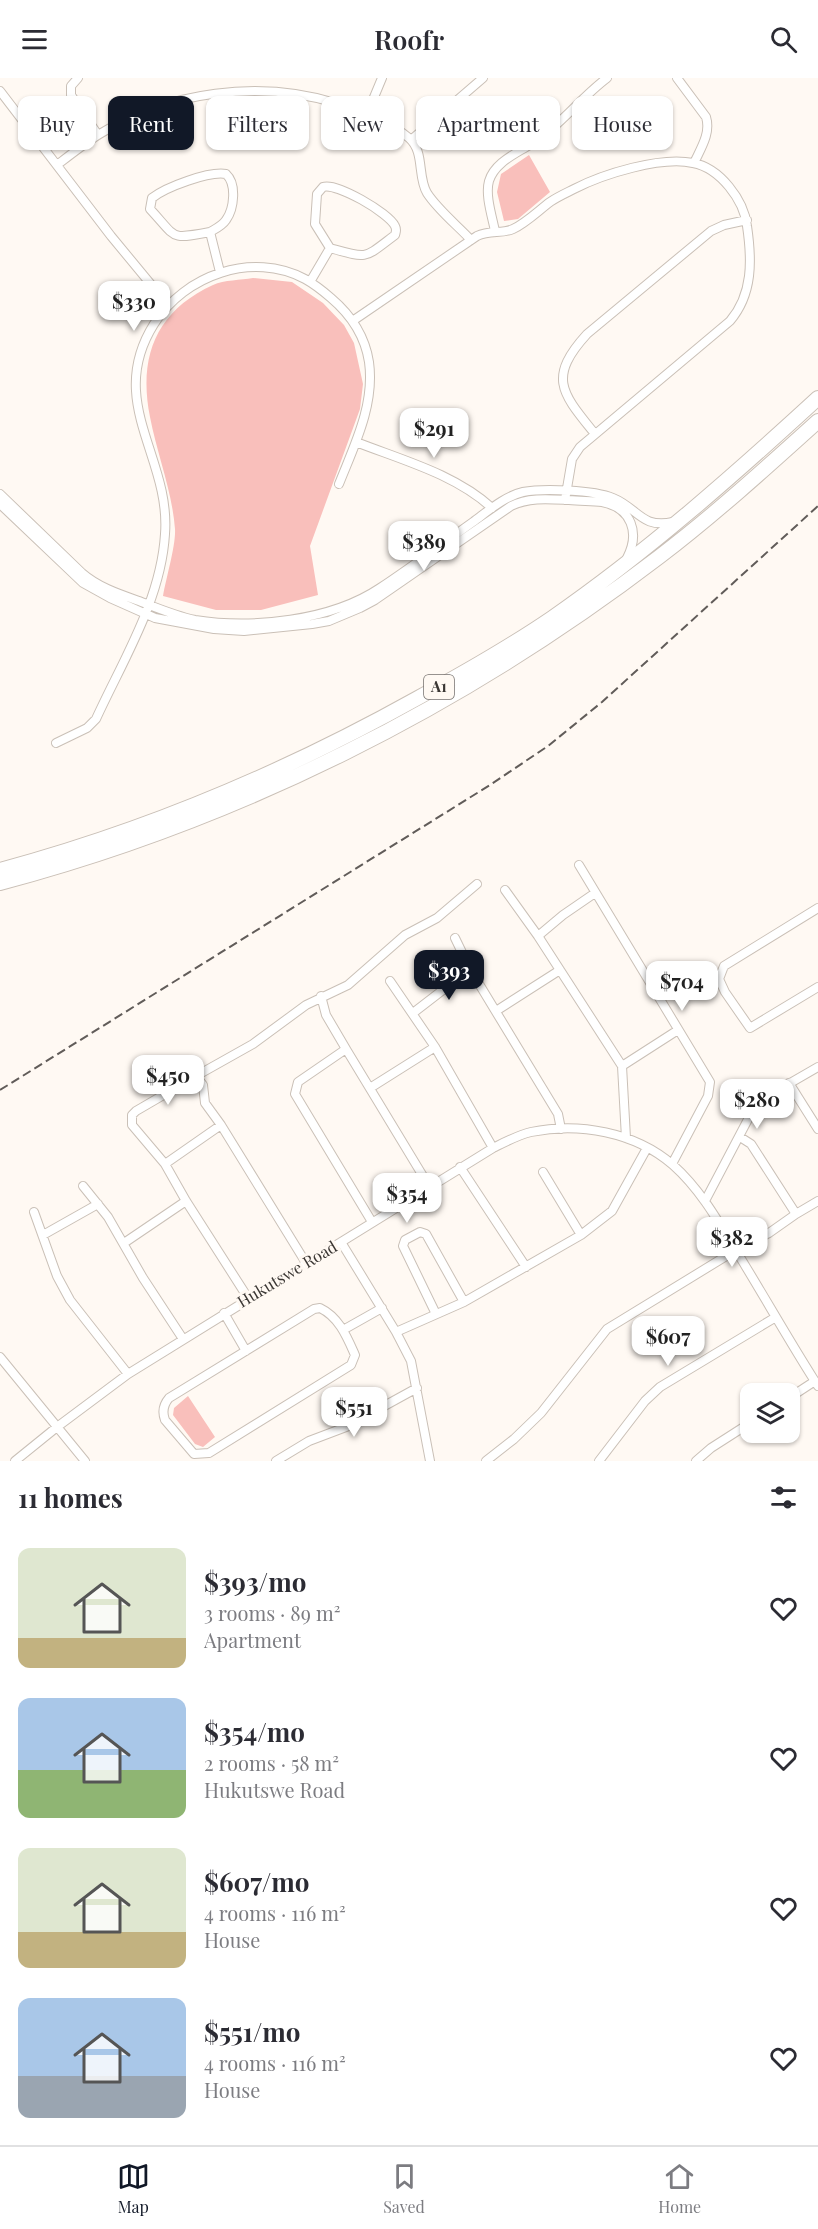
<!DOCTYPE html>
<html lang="en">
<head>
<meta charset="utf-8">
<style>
	body { margin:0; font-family:"Playfair Display",serif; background:#f7f7f7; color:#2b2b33; height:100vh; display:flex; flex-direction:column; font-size:22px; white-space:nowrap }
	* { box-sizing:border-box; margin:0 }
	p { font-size:20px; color:#7c7c81 }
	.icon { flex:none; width:33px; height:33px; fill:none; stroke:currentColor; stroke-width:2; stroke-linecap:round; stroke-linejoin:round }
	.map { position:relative; height:1383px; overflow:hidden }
	.panel { display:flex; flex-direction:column; background:#fff; flex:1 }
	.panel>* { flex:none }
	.banner { position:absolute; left:18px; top:18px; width:783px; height:54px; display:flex; gap:12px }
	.fabs { position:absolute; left:740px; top:1305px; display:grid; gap:12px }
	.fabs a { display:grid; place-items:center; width:60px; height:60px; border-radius:12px; background:#fff; box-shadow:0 2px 4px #0004; font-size:30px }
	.price { position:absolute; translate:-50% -51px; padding:0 14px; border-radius:12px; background:#fff; color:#222; font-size:20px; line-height:39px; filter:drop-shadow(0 2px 3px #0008) }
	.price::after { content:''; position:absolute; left:50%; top:36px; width:18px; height:14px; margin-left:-9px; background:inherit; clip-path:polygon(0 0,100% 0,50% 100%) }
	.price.current { background:#111827; color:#fff }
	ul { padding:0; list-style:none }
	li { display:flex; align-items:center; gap:18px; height:150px; padding:0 18px }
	li span { display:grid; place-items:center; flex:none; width:168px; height:120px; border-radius:12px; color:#555 }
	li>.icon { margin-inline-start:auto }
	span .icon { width:72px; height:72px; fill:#fffc; stroke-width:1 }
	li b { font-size:26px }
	h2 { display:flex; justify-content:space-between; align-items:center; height:72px; padding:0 18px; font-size:26px }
	.pill { padding:0 21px; border-radius:12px; background:#fff; box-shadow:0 2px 4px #0004; font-size:21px; line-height:54px }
	.pill.current { background:#111827; color:#fff }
	header { display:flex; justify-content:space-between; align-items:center; height:78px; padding:0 18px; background:#fff; font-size:27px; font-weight:600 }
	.menu { display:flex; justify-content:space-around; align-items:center; height:84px; border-top:2px solid #e1e1e2; background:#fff; font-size:16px; color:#7c7c81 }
	.menu a { display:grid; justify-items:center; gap:3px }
	.menu .current { color:#111827 }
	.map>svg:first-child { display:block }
	.green { fill:#f9bfbb }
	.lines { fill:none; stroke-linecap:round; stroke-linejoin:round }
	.street-casing { stroke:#cac0b7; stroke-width:10 }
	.highway-casing { stroke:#cac0b7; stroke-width:16 }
	.street { stroke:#fff; stroke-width:8 }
	.highway { stroke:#fff; stroke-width:14 }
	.rail { stroke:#615c59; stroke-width:2; stroke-dasharray:9 4.5; stroke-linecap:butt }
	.labels { text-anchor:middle; stroke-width:6; stroke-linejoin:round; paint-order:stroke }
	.shield { fill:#fff9f3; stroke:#75706d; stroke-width:1.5 }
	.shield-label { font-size:15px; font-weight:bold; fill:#3a3633 }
	.street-label { font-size:16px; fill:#3a3633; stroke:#fff9f3 }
</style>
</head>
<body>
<header><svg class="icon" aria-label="menu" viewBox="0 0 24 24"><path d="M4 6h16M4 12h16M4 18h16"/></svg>Roofr<svg class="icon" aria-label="search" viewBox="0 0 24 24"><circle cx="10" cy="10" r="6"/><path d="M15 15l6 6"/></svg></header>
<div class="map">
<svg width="818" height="1383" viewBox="0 0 818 1383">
	<rect width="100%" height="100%" fill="#fff9f3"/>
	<!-- green -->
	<path class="green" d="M529,77L550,114L518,141L504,143L497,114L501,96Z
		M253,200L292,204L323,225L344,247L354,265L363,306L360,331L310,468L318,517L261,532H216L163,518C166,500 176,467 175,451C172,412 157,376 150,339C138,279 156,233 213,207C224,202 241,202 253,200Z
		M188,1318L215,1359L203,1369L195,1366L173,1337L174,1330Z"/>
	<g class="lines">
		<defs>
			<path id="street" d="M78,0L71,8V17L98,57
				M677,0L706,39C711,55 701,70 694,85
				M0,13L111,158L168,227
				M367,36L382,0
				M411,62L483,0
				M57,87C70,77 84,66 98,57C169,13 260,1 339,26C362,33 390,44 409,60C425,74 417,98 427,115C438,132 457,147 471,162
				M495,153C492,138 485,117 489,103C494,86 513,77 526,69C557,52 579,21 607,0
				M210,154C215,151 222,148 226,142C234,131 237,106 226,96C209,93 166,109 152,120L150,131C177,160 169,162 210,154L220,194
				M310,204L330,170L315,146L317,116L323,109C336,104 389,135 395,148C397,152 396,153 395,157C363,181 369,181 330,170
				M354,242L477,158C490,152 502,156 513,151C526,145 538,133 550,124C557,119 566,115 574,111C603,96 661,78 693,85C720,90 744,122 747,148C752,182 753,216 730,243L580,369L572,381L565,422
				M595,356C562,315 547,300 587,256L711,153L724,147L747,142
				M356,364C402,382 455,396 492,430
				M0,416L82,495C98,509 119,516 139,523C157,530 176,538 195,542C252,551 331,543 380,510C412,489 442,466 473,444C488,433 505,418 523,414C543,410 594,412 613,420C638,430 641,451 673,444
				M0,426L83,505L110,520L155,540L214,551L244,553L312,546L329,543L360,530L375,522L511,428C529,419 549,421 569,422C580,423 591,423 602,424C632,430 640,455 627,480
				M56,665L87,650L96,641C123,582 161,522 165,456C171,379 105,324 154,246C185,197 252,173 305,201C314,206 323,213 331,220C351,237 365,258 369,284C375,327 354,368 339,406
				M579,787L710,1004L708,1018L672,1086
				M505,812L538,858L622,988L626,1060
				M818,830L724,888L719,901L725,914L750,950L818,909
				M538,858L563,837L595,815
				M455,860L470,891L558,1036L561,1051
				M390,903L435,969L493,1070
				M321,918L326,937L346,971
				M496,933L560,892
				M413,935L470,891
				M622,988L678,952
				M196,998L253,966L306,927L348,907L405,857L437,840L477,806
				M789,1005L818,1051
				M370,1010L435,969
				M740,1059L751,1066L796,1136L818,1123
				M165,1086L132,1047V1037L136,1033L196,998L203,1007L205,1025L221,1047
				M460,1089L526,1189
				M543,1094L581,1157
				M83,1108L108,1139L143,1200L183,1261
				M705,1123L755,1028L759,1023L818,989
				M34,1134L57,1198L70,1222L128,1296
				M372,1144L295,1016L298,1004L346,971L429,1108
				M43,1157L98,1126
				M341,1164L396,1254L411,1283L430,1383
				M124,1165L186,1123
				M248,1220L186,1123L165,1086L221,1047L306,1185
				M320,1230C339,1239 347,1259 355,1277L351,1287L209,1375L194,1376L165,1342C162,1334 163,1327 169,1320L314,1231Z
				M224,1235L246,1273
				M436,1236L403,1168L405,1162L420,1154L426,1156L464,1224
				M343,1252L382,1230
				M396,1254L464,1224L581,1157L612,1133L647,1070
				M0,1279L85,1383
				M789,1320L815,1303
				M15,1383L57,1349L128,1296L493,1070C505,1064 518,1057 531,1054C579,1044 635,1054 673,1087C699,1110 717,1141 735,1171C763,1216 789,1263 818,1308
				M276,1383L309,1363L346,1349L417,1310
				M486,1383L514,1361L541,1335L607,1251L736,1172L769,1155L796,1136
				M599,1383L645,1323L660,1309L776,1239
				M696,1383L711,1370L750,1345"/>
			<path id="highway" d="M0,792C145,753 285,694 416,621C462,596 508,570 552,540C647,474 733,398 818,320
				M0,805C238,742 463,629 659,479C714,437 766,390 818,343"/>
		</defs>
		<!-- street casing -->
		<use href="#street" class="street-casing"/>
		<!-- highway casing -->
		<use href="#highway" class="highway-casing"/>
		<!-- street -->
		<use href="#street" class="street"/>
		<!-- highway -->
		<use href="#highway" class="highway"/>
		<!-- rail -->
		<path class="rail" d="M0,1012L490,707L548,668L602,624L818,428"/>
	</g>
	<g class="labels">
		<!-- shield labels -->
		<rect class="shield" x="424" y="597" width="30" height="24" rx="4.5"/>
		<g class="shield-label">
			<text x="439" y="614">A1</text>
		</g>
		<!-- street labels -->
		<g class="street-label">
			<text transform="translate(287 1196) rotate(-31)" y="6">Hukutswe Road</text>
		</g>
	</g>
</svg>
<div class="fabs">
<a><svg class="icon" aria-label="layers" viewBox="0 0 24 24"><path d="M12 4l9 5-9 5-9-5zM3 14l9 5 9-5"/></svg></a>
</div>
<b class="price" style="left:134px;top:254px">$330</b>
<b class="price" style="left:434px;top:381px">$291</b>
<b class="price" style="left:424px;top:494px">$389</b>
<b class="price current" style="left:449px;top:923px">$393</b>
<b class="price" style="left:682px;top:934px">$704</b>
<b class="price" style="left:168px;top:1028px">$450</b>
<b class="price" style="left:757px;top:1052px">$280</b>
<b class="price" style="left:407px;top:1146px">$354</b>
<b class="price" style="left:732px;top:1190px">$382</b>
<b class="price" style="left:668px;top:1289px">$607</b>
<b class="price" style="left:354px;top:1360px">$551</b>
<div class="banner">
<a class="pill">Buy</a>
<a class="pill current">Rent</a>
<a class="pill">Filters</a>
<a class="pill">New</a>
<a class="pill">Apartment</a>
<a class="pill">House</a>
</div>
</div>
<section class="panel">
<h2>11 homes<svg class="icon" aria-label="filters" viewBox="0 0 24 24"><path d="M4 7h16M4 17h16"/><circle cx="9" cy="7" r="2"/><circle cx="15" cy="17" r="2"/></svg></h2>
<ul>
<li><span style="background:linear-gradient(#dfe7d0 75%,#c2b280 0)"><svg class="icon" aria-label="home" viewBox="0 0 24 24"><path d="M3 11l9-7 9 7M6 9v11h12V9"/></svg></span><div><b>$393/mo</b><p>3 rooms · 89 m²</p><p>Apartment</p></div><svg class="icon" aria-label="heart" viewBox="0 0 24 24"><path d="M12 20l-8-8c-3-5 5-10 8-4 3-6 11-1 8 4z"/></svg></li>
<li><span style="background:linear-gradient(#a9c7e8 60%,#8fb573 0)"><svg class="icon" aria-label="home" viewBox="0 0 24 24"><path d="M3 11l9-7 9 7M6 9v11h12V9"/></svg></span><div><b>$354/mo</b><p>2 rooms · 58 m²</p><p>Hukutswe Road</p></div><svg class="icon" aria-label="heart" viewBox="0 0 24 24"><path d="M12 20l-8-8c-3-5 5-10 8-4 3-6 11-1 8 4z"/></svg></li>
<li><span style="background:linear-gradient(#dfe7d0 70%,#c2b280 0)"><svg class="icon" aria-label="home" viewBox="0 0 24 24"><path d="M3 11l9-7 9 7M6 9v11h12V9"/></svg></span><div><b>$607/mo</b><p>4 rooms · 116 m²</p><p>House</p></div><svg class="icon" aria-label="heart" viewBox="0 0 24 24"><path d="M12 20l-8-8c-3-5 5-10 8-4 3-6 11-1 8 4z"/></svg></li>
<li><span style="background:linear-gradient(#a9c7e8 65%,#9aa5b1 0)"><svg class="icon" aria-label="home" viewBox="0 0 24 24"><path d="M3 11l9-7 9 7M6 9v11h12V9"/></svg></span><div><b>$551/mo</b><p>4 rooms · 116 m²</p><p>House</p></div><svg class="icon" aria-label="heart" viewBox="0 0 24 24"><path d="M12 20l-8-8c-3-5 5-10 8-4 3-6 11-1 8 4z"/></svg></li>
</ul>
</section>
<nav class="menu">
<a class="current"><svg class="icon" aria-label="map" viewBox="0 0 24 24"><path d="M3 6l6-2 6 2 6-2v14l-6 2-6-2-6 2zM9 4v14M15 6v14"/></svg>Map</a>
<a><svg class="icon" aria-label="saved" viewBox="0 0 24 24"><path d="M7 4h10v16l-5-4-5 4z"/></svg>Saved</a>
<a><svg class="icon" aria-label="home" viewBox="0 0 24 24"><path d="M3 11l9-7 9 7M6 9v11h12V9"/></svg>Home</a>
</nav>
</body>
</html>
